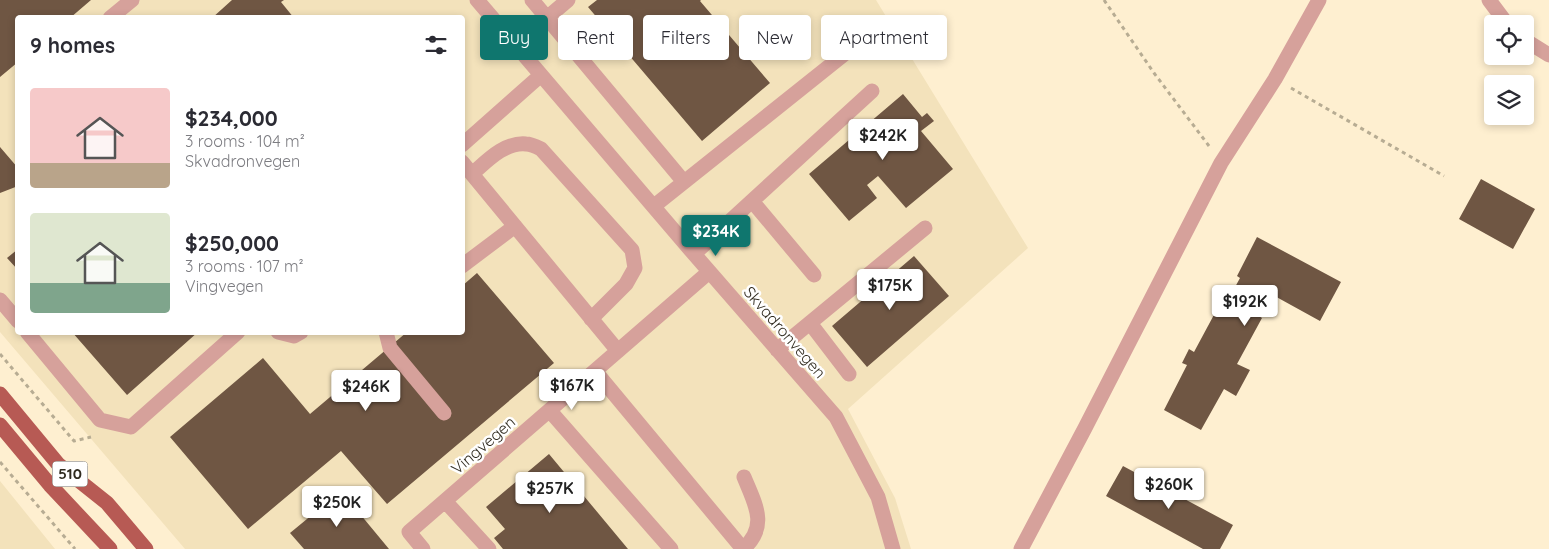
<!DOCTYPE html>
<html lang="en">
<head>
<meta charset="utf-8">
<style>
	body { margin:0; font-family:Quicksand,sans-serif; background:#f7f7f7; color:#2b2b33; height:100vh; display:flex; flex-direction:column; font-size:19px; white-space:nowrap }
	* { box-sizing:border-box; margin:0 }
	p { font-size:16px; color:#7c7c81 }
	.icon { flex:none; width:28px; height:28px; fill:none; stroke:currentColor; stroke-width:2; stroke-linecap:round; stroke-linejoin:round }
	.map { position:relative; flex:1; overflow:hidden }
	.details { position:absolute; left:15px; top:15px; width:450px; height:320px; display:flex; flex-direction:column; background:#fff; border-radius:5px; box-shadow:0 2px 8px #0003 }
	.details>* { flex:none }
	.top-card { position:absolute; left:480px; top:15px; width:475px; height:45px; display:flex; gap:10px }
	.tools { position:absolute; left:1484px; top:15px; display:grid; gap:10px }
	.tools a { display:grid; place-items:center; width:50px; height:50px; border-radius:5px; background:#fff; box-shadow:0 2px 8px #0003; font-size:25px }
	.price { position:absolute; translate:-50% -42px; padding:0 11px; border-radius:5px; background:#fff; color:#222; font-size:16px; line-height:32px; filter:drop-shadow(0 1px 2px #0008) }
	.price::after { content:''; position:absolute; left:50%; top:30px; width:15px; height:11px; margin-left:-8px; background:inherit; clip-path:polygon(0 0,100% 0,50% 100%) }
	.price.selected { background:#0f766e; color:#fff }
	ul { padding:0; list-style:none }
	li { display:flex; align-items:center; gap:15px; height:125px; padding:0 15px }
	li span { display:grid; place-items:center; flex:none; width:140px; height:100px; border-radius:5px; color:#555 }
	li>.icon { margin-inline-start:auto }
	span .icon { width:60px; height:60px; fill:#fffc; stroke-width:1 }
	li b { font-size:21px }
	h2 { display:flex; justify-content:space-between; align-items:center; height:60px; padding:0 15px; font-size:21px }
	.chip { padding:0 18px; border-radius:5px; background:#fff; box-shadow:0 2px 8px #0003; font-size:18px; line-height:45px }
	.chip.selected { background:#0f766e; color:#fff }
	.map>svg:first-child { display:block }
	.built { fill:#f3e2bb; fill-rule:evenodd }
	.building { fill:#6f5643 }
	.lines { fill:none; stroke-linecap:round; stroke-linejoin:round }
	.path { stroke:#b7ac93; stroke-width:3; stroke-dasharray:4 4; stroke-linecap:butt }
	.minor { stroke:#d6a19b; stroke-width:15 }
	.major { stroke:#b75a54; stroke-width:15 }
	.labels { text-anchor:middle; stroke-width:5; stroke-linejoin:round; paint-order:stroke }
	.shield { fill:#fff; stroke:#6e6b62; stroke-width:1 }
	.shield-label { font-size:15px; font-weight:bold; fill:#302b1f }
	.street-label { font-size:16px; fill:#302b1f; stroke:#fff }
</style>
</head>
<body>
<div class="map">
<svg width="1549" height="549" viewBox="0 0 1549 549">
	<rect width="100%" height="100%" fill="#feefd0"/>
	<!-- built -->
	<path class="built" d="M0,0H876L1028,248L848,409L895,498L911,549H185L0,332ZM18,18H462V332H18Z
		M0,481L17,502L55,549H0Z"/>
	<!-- building -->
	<path class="building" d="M0,0H91L70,18H18V62L0,77Z
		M232,0H284L281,2L294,18H212Z
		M597,0H701L700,1L770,83L702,141L588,7Z
		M903,94L922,117L927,113L934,121L921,131L953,169L906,208L878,176L867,185L877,198L849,221L809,174Z
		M0,147L18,168V186L0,193Z
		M1481,179L1535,209L1513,249L1459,219Z
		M1257,237L1341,282L1320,321L1271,294L1259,316L1262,318L1237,364L1250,370L1236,396L1224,389L1201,430L1164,410L1187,365L1182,363L1189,349L1194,352L1223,298L1228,300L1240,278L1237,276Z
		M18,249V270L7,258Z
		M914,256L949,296L867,367L832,326Z
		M477,273L554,363L387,504L341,451L248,529L170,437L263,358L310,414L407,332H462V286Z
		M72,332H198L127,395Z
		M549,454L628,549H503L494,538L505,529L486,507Z
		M1123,466L1233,525L1220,549H1203L1106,496Z
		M341,491L389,549H304L290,533Z"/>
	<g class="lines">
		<!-- path -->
		<path class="path" d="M1104,0L1154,73L1209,146
			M1291,88L1444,176
			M0,354L74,441L91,437
			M0,462L75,549"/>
		<!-- minor -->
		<path class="minor" d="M477,0L694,254L836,417L878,497L893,549
			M532,0L684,182
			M1489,0L1507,24
			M110,18L132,0
			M1525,40L1549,55
			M515,45L568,0
			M462,145L541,75
			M462,162L618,351
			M472,174C487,161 504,142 526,144C531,144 537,147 541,149L632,250L635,268L626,284L591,319
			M752,201L814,275
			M654,206L847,52
			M694,254L872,91
			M462,266L515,226
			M0,300L18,321
			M810,323L849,374
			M27,332L100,420L131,427L238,332
			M278,332L294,336L301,332
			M386,332L390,348L444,413
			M777,350L925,228
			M595,371L743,549
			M550,411L671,549
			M445,501L489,549
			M423,549L409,532L709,272
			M743,549C769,526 755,504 744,477
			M1021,549L1085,428L1221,163L1275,79L1319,0"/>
		<!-- major -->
		<path class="major" d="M0,394L58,464L107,503L146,549
			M0,425L50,485L110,549"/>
	</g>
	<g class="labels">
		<!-- shield labels -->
		<rect class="shield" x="52.5" y="461.5" width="35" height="25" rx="4"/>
		<g class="shield-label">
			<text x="70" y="479">510</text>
		</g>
		<!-- street labels -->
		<g class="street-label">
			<text transform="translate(785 332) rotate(49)" y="6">Skvadronvegen</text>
			<text transform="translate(483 445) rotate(-41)" y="6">Vingvegen</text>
		</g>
	</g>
</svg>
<div class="tools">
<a><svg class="icon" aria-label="locate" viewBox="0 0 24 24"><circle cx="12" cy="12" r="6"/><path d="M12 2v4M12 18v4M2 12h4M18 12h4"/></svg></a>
<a><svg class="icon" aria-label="layers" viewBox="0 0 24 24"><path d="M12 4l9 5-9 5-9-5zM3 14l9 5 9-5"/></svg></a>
</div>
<b class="price" style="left:883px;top:161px">$242K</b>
<b class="price selected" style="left:716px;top:257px">$234K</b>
<b class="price" style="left:890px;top:311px">$175K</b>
<b class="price" style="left:1245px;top:327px">$192K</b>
<b class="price" style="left:572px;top:411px">$167K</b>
<b class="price" style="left:366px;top:412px">$246K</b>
<b class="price" style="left:1169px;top:510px">$260K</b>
<b class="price" style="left:550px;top:514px">$257K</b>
<b class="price" style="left:337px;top:528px">$250K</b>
<div class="top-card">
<a class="chip selected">Buy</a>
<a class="chip">Rent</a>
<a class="chip">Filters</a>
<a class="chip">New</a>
<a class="chip">Apartment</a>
</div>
<section class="details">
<h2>9 homes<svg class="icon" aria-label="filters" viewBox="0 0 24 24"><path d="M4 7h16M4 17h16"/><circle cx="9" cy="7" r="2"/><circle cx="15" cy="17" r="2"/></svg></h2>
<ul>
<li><span style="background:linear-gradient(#f6c9c9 75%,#b9a48a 0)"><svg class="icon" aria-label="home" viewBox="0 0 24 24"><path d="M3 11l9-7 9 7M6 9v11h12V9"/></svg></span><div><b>$234,000</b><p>3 rooms · 104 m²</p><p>Skvadronvegen</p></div></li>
<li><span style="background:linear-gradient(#dfe7d0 70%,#7fa58c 0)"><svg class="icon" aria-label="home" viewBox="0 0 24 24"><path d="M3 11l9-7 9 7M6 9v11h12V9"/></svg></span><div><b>$250,000</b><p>3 rooms · 107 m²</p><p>Vingvegen</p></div></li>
</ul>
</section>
</div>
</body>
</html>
